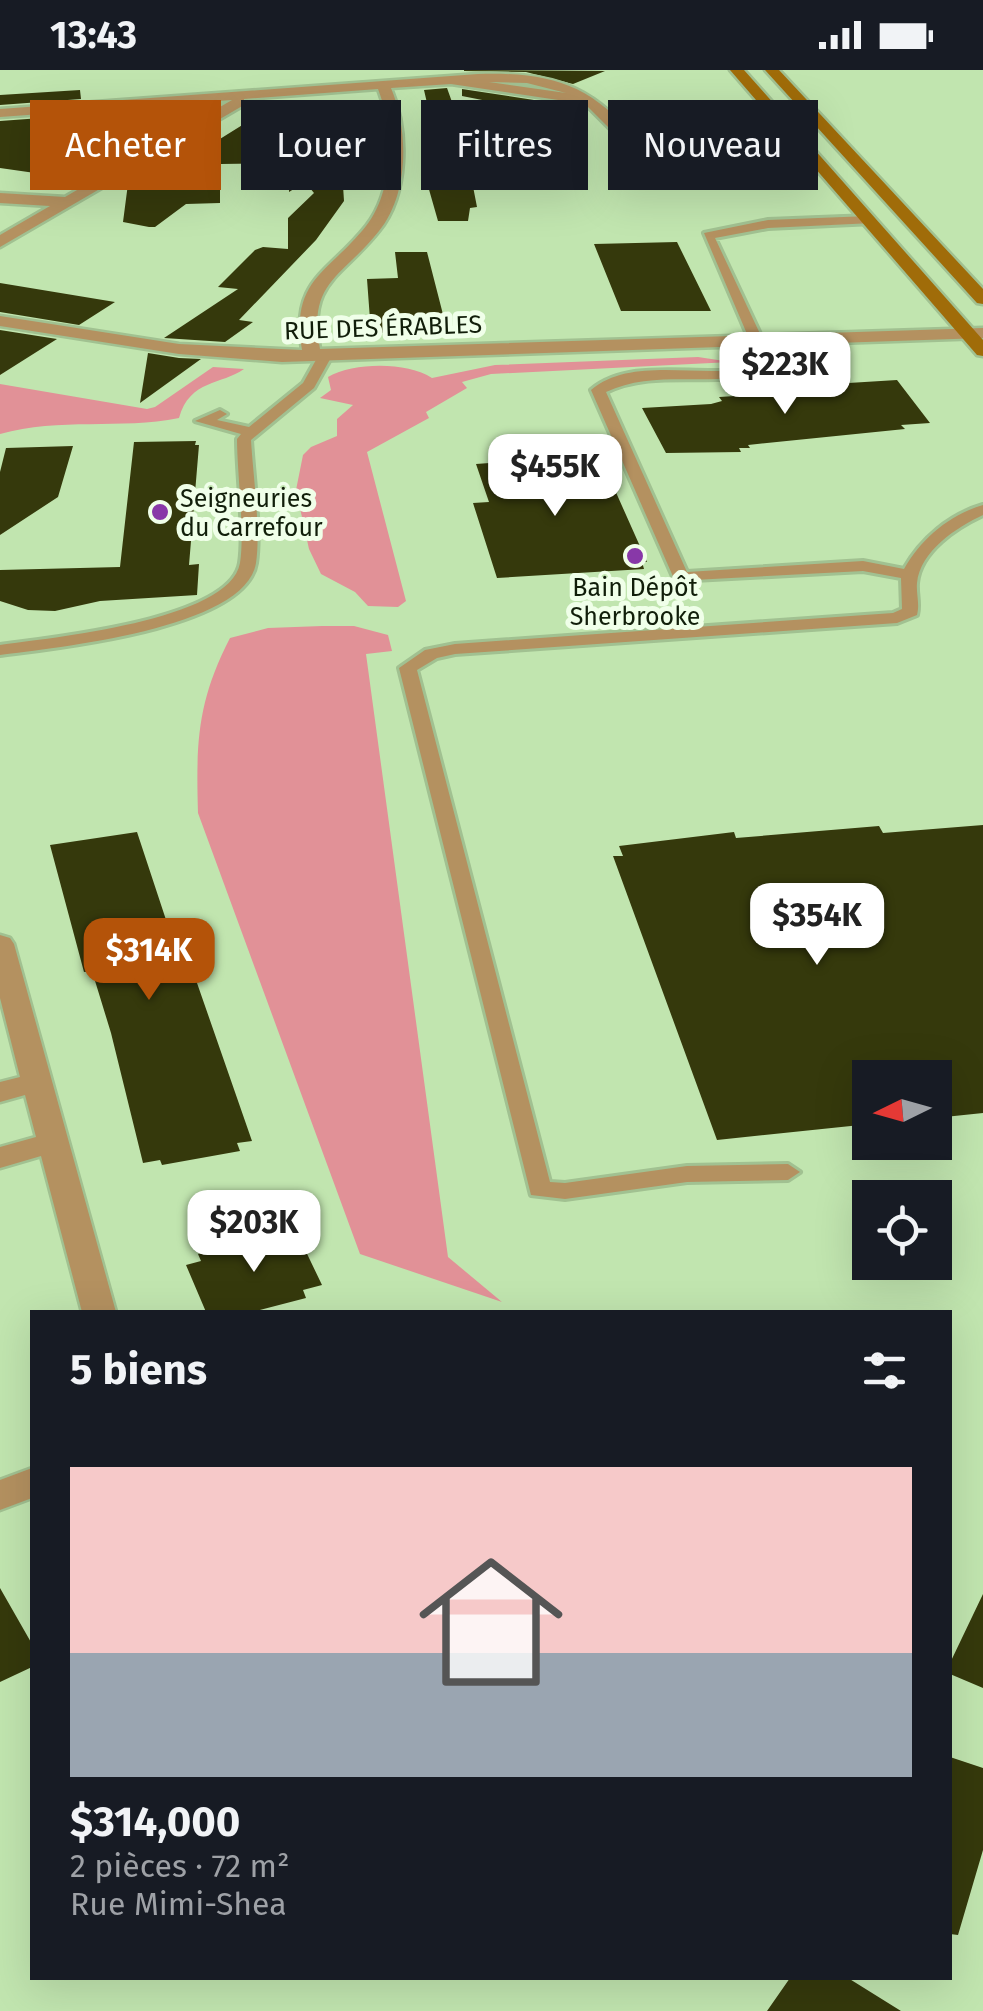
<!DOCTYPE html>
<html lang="fr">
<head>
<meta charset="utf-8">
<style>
	body { margin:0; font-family:"Fira Sans",sans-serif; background:#20242c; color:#f1f3f6; height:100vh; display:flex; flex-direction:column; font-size:38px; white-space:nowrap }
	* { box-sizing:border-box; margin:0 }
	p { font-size:32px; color:#9ea1a6 }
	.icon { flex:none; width:55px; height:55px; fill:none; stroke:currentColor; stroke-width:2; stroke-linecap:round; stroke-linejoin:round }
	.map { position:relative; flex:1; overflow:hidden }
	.side { position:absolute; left:30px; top:1240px; width:922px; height:670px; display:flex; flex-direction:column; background:#171b24; border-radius:0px; box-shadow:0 10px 40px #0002 }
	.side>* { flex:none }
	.banner { position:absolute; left:30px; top:30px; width:925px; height:90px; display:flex; gap:20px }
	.needle { width:65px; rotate:265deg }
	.buttons { position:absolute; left:852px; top:990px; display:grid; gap:20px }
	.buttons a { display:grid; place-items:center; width:100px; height:100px; border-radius:0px; background:#171b24; box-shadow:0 10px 40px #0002; font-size:50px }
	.price { position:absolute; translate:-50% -85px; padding:0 22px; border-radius:20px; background:#fff; color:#222; font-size:32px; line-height:65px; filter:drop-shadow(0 2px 5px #0008) }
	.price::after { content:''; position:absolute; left:50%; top:60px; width:30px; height:22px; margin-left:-15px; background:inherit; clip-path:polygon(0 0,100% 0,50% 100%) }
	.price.on { background:#b45309; color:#fff }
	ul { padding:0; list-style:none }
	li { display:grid; align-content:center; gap:20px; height:530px; padding:0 40px }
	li+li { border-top:2px solid #363941 }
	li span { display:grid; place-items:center; height:310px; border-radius:0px; color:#555 }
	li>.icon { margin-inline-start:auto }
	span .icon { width:180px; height:180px; fill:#fffc; stroke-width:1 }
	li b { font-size:42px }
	h2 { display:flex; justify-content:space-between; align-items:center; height:120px; padding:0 40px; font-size:42px }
	.chip { padding:0 35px; border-radius:0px; background:#171b24; box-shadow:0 10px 40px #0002; font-size:35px; line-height:90px }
	.chip.on { background:#b45309; color:#fff }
	.status { display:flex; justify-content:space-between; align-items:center; height:70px; padding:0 50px; background:#171b24; direction:ltr }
	.status svg { height:28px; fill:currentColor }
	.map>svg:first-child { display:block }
	.green { fill:#e19197 }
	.building { fill:#35390c }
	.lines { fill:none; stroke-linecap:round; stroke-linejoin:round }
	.lane-casing { stroke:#a1c191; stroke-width:6 }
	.street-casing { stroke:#a1c191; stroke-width:5 }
	.secondary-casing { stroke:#a1c191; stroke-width:5 }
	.lane { fill:#b49160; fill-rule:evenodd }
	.street { fill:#b49160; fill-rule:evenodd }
	.secondary { fill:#a06c09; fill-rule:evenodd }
	.poi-dot { fill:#8838a8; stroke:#f0ffe9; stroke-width:4 }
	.labels { text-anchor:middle; stroke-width:10; stroke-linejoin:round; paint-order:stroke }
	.far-street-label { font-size:25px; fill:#111e0a; stroke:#f0ffe9 }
	.far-poi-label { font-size:25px; fill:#111e0a; stroke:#f0ffe9; text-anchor:start }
</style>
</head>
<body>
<div class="status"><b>13:43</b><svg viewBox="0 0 49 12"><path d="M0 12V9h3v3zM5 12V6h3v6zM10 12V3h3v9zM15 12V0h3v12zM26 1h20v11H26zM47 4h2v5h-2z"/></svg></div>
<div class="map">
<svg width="983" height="1941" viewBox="0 0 983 1941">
	<rect width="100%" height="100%" fill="#c1e5af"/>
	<!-- green -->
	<path class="green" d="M698,287L731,292L491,304L462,312L467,318L426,342L429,348L367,382L406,531L398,537L368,536L355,522L321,504L309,479L296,420L303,385L311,377L337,366V349L353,335L320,328L331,320L328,307C355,292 407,292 432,308L495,295Z
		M213,297L244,299C222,315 190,309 179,348C120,360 60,347 0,364V314L147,339L155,337Z
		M322,556H354L388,565L392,581L366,584L448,1187L502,1232L360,1184L198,743C196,673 197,632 230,568L268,558Z"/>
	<!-- building -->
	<path class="building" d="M464,1V0L605,1L573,14L526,2Z
		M447,18L462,60L477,137L470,138L468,151H438L428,116H434L427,81H438L424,20Z
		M462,19L534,30L517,37L462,26Z
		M80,20L81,29L0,35V25Z
		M268,39L365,50L341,85L344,131L316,170L239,250L253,252L225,272L164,268L238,219L218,217L255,180L263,177L288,179V148L314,123L305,112L289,122V93L220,94V133L186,134L155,157H149L123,152L129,106L142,99L167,102Z
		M82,45L132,50L56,106L0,98V51Z
		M677,172L711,241H621L594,174Z
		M395,182H427L447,260L371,263L367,209L398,208Z
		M0,213L115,232L79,255L0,242Z
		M0,260L57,269L0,305Z
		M148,283L179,288L201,289L140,333Z
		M897,310L930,353L901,355L905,359L748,375L750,378H739L741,382L666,383L642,338L711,334L722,331L719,327L804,322L800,316Z
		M196,371L195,375H199L189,495L199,494L197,525L100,531L55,541L28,540L0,531V500L120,497L134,372Z
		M73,376L58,427L0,465V402L6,378Z
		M576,387L594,388L599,400H606L647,492H642L644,499L497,508L473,433L489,432L476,394Z
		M983,755V1043L935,1048V1008H870V1054L717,1070L613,786H623L619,776L734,762L736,768L879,756L883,763Z
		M137,762L172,868L181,867L252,1071L237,1073L240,1081L162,1095L160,1090L143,1093L111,963L92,901L84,902L50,775Z
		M279,1164L282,1169L298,1165L322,1215L303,1220L306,1228L252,1242H206L186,1195L201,1191L198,1184Z
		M0,1518L32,1574V1597L0,1612Z
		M983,1524V1618L950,1604V1593Z
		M950,1687L983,1698V1780L958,1865L950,1864Z
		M790,1908H848L901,1941H767Z"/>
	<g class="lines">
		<defs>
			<path id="lane" d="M869,146L873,147V153L768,158L715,168L762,268L750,271L704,163L768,150Z
				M801,266L808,270C754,337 672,290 606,322L687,502L863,491L904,499C921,469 949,445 983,435V445C957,457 920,481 917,513C916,524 920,534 917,545L897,553L455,584L437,588L417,600L550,1112L565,1113L687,1096L788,1094L800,1102L788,1110L687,1112L565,1129L531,1125L399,598L425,580L455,574L893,543L902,539L901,508L863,501L675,511L591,320C634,284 706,311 757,296C776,290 785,274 801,266Z
				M326,280L333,284L314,318L251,370C253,405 261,460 256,493C246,559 53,578 0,585V575C48,568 230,551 240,493C245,462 237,402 237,369L241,364L195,351L220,340L227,344L217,350L249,357L303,313L321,281Z"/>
			<path id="street" d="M478,4C547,2 591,13 634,68L622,71L585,34L451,14L391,18C409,61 409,124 379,161C343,207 307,211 320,279L983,258V268L282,292L179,284L0,256V246L179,274L302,280C290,209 329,203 366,156C394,121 394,59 378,19L244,29V35L0,177V165L50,136L0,133V123L65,127L232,30L0,47V39ZM489,12L527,13L566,23Z
				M0,865L10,868L14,874L116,1242H82L41,1086L0,1098V1077L36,1067L25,1025L0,1032V1012L20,1007L0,928Z
				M32,1398V1428L0,1440V1410Z"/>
			<path id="secondary" d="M730,0H744L983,270V286L977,285Z
				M765,0H779L983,219V234L977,233Z"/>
		</defs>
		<!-- lane casing -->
		<use href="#lane" class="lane-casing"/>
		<!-- street casing -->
		<use href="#street" class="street-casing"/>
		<!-- secondary casing -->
		<use href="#secondary" class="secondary-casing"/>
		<!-- lane -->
		<use href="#lane" class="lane"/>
		<!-- street -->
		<use href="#street" class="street"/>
		<!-- secondary -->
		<use href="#secondary" class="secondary"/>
	</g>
	<!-- markers -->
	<g class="poi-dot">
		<circle cx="160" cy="442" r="10"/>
		<circle cx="635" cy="486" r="10"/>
	</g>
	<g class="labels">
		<!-- far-street labels -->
		<g class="far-street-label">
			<text transform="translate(383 257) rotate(-2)" y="9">RUE DES ÉRABLES</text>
		</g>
		<!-- far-poi labels -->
		<g class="far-poi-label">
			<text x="180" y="437">Seigneuries<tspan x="180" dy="29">du Carrefour</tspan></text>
			<text x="635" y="526" text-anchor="middle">Bain Dépôt<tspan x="635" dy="29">Sherbrooke</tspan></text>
		</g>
	</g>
</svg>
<div class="buttons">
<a><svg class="needle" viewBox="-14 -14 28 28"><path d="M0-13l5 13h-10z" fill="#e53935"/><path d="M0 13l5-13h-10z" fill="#9ea1a6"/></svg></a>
<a><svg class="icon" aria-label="locate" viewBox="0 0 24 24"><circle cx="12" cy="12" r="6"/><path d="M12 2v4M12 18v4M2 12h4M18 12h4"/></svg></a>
</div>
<b class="price" style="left:785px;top:347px">$223K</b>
<b class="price" style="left:555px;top:449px">$455K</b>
<b class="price" style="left:817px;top:898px">$354K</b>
<b class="price on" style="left:149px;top:933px">$314K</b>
<b class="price" style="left:254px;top:1205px">$203K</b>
<div class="banner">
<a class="chip on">Acheter</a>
<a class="chip">Louer</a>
<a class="chip">Filtres</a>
<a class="chip">Nouveau</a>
</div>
<section class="side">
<h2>5 biens<svg class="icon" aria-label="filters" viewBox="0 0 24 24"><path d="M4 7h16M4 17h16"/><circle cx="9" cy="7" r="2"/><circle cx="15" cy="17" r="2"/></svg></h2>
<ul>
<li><span style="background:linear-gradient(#f6c9c9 60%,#9aa5b1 0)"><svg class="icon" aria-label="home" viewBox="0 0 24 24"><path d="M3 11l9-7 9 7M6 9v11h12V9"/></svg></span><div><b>$314,000</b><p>2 pièces · 72 m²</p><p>Rue Mimi-Shea</p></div></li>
</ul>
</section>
</div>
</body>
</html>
